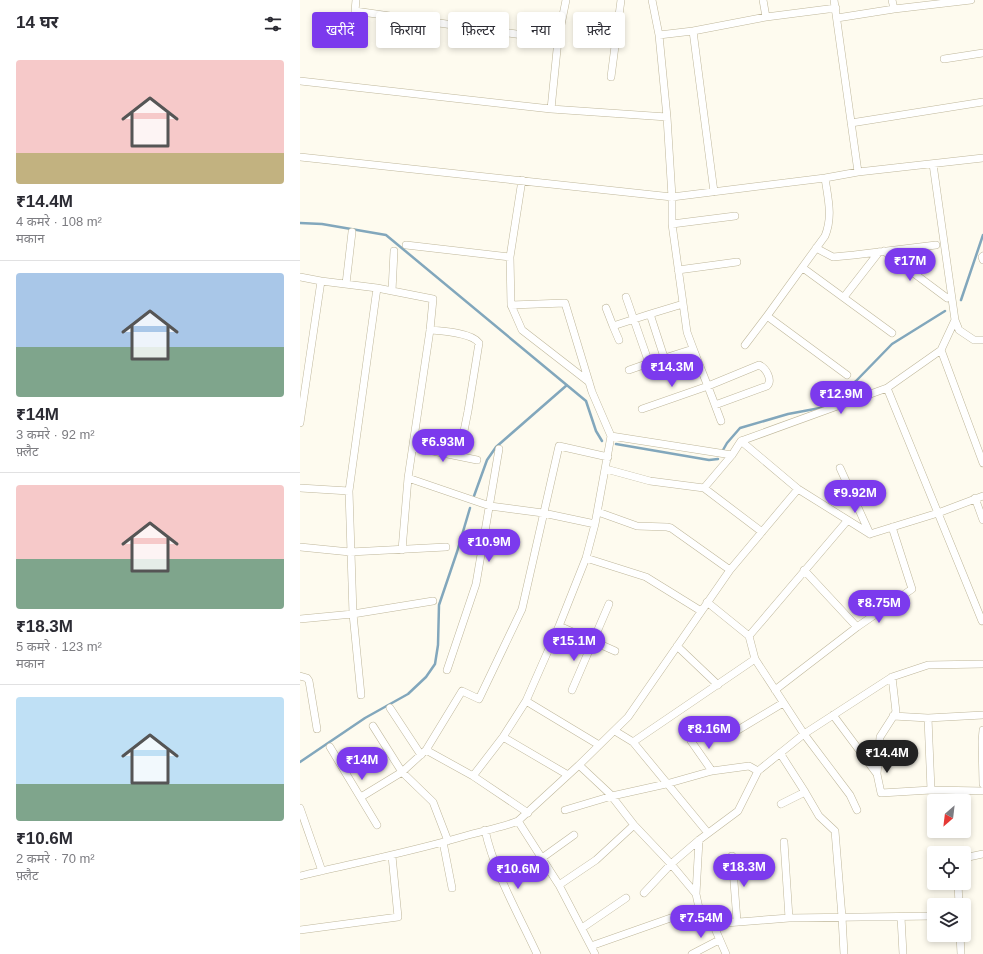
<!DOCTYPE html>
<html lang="hi">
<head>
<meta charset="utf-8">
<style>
	body { margin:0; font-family:Arial,"Noto Sans Devanagari",sans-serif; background:#f7f7f7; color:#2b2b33; height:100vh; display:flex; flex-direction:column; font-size:15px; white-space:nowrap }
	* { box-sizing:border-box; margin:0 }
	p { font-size:13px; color:#7c7c81 }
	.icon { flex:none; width:22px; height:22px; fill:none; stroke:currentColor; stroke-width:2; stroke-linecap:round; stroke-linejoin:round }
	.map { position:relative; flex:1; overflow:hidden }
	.side { display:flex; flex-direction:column; background:#fff; width:300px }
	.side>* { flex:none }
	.banner { position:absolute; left:12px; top:12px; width:380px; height:36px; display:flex; gap:8px }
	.needle { width:26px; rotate:208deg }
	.buttons { position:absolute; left:627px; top:794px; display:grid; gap:8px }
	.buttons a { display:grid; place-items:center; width:44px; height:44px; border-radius:4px; background:#fff; box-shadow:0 2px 6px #0003; font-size:20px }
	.price { position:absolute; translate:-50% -34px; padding:0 9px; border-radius:14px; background:#7c3aed; color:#fff; font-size:13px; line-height:26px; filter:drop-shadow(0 1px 2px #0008) }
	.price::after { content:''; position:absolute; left:50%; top:24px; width:12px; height:9px; margin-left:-6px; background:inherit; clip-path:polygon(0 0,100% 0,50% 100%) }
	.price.on { background:#222; color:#fff }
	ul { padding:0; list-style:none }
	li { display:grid; align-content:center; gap:8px; height:212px; padding:0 16px }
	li+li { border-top:1px solid #e1e1e2 }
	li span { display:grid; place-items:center; height:124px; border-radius:4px; color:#555 }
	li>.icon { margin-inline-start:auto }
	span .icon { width:72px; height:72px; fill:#fffc; stroke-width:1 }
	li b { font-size:17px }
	h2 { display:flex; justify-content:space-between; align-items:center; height:48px; padding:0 16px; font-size:17px }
	.pill { padding:0 14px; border-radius:4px; background:#fff; box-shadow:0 2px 6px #0003; font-size:14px; line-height:36px }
	.pill.on { background:#7c3aed; color:#fff }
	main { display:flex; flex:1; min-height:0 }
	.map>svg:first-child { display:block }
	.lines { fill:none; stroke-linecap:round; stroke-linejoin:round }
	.stream { stroke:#82a7bc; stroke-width:2.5 }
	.minor-casing { stroke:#bfb79b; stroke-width:8 }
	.minor { stroke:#fff; stroke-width:7 }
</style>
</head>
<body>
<main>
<section class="side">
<h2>14 घर<svg class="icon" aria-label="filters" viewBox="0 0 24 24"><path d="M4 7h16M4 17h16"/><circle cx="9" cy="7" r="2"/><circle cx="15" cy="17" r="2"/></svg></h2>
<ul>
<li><span style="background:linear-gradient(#f6c9c9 75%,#c2b280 0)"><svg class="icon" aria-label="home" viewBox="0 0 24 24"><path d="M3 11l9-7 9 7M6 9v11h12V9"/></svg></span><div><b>₹14.4M</b><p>4 कमरे · 108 m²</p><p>मकान</p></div></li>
<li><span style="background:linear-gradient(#a9c7e8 60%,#7fa58c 0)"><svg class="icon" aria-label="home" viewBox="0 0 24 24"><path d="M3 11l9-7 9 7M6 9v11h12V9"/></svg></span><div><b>₹14M</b><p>3 कमरे · 92 m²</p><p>फ़्लैट</p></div></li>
<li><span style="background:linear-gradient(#f6c9c9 60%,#7fa58c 0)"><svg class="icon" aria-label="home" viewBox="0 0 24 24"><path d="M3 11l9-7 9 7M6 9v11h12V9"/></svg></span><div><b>₹18.3M</b><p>5 कमरे · 123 m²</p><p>मकान</p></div></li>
<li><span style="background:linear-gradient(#bfe0f5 70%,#7fa58c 0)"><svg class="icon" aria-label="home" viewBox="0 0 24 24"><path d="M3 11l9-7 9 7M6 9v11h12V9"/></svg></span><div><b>₹10.6M</b><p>2 कमरे · 70 m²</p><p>फ़्लैट</p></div></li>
</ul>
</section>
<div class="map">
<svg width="683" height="954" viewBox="0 0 683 954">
	<rect width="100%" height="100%" fill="#fefbef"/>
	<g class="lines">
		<!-- stream -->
		<path class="stream" d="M0,223L22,224L86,235L286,401L296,431L302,441
			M661,300L683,235
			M316,444L409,460L418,459
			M423,450L427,443L440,428L488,414L520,408L535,398L556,381L592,344L645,311
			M174,496L187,460L196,447L267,385
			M0,762L65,718L108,694L126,677L135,664L138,645L139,605L157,552L170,508"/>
		<defs>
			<path id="minor" d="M56,0L55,11L258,40
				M463,0L466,17
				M534,0L558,172
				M592,0L594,9
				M537,18L594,9L671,0
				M393,31L414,192
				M359,35L393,31L466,17L536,8
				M644,59L683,53
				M311,77L321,0
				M0,81L251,109L367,117
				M251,109L258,40L266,0
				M551,123L683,102
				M0,157L372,197L525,178L558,172L683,158
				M633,164L655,320L659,330L674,340H683
				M222,180L210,257L211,305L222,330L289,382
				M372,224L435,216
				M106,245L210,257
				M516,248L533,257L554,255L636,245
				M584,251L647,298
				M683,256L682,257L683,260
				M503,268L592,333
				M378,270L437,262
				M0,277L21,281L77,288L133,299L130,330L108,478L102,550
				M46,284L52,232
				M92,291L94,251
				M326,297L349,363L393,349
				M544,297L579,252
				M211,305L265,303L292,392L311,436L432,455
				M306,308L313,326
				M467,316L547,375
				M130,330C143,331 172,333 179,343L168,411L159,456
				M319,340L313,326L350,314
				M445,345L467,316L525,236C533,216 528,199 525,178
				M641,350L683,463
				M364,357L350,314L383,304
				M329,370L349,363
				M587,388L682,621
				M415,405L421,421
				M342,409L408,386L459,365C466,368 473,380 467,386L415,405C406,381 396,357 387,332L372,224V197L367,117L359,35L352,0
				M0,423L21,281
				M441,441L498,489L570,534L638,513L683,496
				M113,447L177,460
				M540,468L570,534
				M306,469L350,481L404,488L462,532
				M108,478L190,506L243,513L295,524
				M0,488L49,491
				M404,488L432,455L441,441L587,388L641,350L655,320
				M675,498L683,520
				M298,512L337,526L367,527L371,528L430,570
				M0,547L50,552L146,547
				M286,558L346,577L401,611
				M504,570L557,627
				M407,602L449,636L455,659L504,734L550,795L557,810
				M0,619L53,614L133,601
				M259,626L315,651
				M449,636L547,521
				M377,646L418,685
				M147,670L176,584L199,449
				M0,676L7,678L9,681L17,729
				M592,677L596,712L580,737L577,774L581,793L631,790L683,791
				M272,690L309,604
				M475,690L557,627L612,589L592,527
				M61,695L53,614L49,491L77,288
				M226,701L299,745
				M90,708L121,755
				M533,715L577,774
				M593,716L628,718L683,715
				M628,718L631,790
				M73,726L102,772L133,802L148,841
				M438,730L483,703
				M683,730L682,741L683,784
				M315,731L333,742L408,833
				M203,737L268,775
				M391,741L412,771
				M333,742L455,659
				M30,747L77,825
				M126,750L173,776
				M480,753L505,792L519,816L535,831L542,917L544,954
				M279,765L310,794L334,825L371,864L396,894L399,908L413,924L426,954
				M61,797L102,772L126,750L162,691L179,699L222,609L259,446L308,457
				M481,804L505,792
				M0,808L22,871
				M265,810L312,796L366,784L412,771L449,766L458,771
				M228,813L173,776L203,737L226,701L259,626L286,558L295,524L311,436
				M218,821L259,885L295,954
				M185,830C194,872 219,915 237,954
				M143,842L152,888
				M484,842L489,918
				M432,856L437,921
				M242,858L274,835
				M664,858L683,854
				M0,876C55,863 110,852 165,836C182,831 201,828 218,821L279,765L328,717L430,570L498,489
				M658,883L659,905
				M259,885L296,860L334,825
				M344,893L371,864L399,840L438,811L458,771L504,734L592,677L628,665L683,664
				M396,894L399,840
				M601,917L603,954
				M413,924L489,918L634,916
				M282,928L326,898
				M0,930L98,917L92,856
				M660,935L661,954
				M291,946L399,908
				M392,954L419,940"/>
		</defs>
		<!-- minor casing -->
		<use href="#minor" class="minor-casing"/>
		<!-- minor -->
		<use href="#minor" class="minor"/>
	</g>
</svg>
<div class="buttons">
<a><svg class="needle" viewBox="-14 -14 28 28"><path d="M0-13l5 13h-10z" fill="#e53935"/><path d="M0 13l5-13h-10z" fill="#7c7c81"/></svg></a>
<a><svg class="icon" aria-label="locate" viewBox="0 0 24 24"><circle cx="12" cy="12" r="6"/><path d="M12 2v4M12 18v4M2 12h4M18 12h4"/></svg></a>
<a><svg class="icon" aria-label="layers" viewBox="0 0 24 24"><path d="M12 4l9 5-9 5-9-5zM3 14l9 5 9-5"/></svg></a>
</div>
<b class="price" style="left:610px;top:282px">₹17M</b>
<b class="price" style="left:372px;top:388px">₹14.3M</b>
<b class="price" style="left:541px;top:415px">₹12.9M</b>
<b class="price" style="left:143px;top:463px">₹6.93M</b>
<b class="price" style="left:555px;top:514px">₹9.92M</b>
<b class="price" style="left:189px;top:563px">₹10.9M</b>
<b class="price" style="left:579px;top:624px">₹8.75M</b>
<b class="price" style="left:274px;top:662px">₹15.1M</b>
<b class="price" style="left:409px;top:750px">₹8.16M</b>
<b class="price on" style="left:587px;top:774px">₹14.4M</b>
<b class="price" style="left:62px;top:781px">₹14M</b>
<b class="price" style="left:444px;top:888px">₹18.3M</b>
<b class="price" style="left:218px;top:890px">₹10.6M</b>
<b class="price" style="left:401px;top:939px">₹7.54M</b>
<div class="banner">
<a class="pill on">खरीदें</a>
<a class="pill">किराया</a>
<a class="pill">फ़िल्टर</a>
<a class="pill">नया</a>
<a class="pill">फ़्लैट</a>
</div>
</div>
</main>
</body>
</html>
